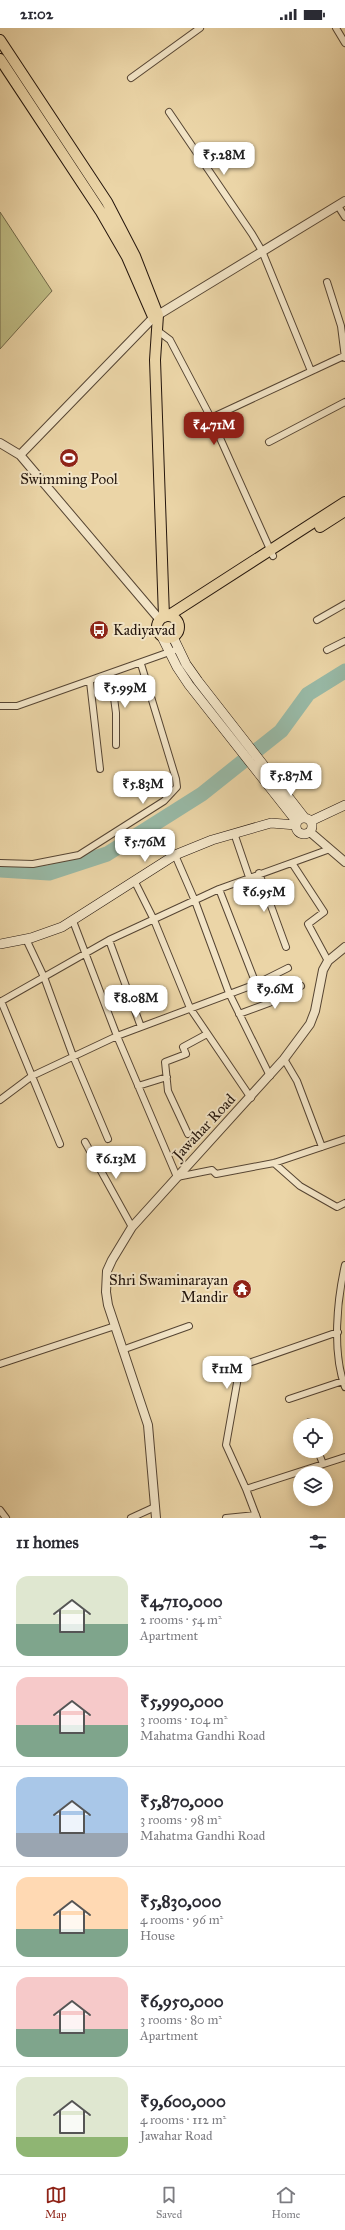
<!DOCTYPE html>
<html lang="en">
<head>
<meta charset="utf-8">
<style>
	body { margin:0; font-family:"IM FELL Great Primer",serif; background:#f2f2f3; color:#2b2b33; height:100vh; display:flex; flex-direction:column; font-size:15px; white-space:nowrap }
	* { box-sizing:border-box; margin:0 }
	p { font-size:13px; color:#7c7c81 }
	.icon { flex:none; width:22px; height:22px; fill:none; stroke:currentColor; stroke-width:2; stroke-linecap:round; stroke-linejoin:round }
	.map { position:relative; height:1490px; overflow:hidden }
	.details { display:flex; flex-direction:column; background:#fff; flex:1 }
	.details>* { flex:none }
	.buttons { position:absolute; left:293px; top:1390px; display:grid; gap:8px }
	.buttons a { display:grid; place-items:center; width:40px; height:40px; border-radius:50%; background:#fff; box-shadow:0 2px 10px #0003; font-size:20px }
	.price { position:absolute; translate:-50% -34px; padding:0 9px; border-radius:8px; background:#fff; color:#222; font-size:13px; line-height:26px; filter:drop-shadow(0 1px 2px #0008) }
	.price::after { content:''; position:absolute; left:50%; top:24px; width:12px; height:9px; margin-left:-6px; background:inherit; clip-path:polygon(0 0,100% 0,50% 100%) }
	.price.active { background:#8f2418; color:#fff }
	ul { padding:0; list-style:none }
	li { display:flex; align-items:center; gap:12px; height:100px; padding:0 16px }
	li+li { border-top:1px solid #e1e1e2 }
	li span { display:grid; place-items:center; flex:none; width:112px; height:80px; border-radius:12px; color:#555 }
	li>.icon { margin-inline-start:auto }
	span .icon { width:48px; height:48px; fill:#fffc; stroke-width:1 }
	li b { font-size:17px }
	h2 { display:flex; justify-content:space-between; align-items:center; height:48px; padding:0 16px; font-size:17px }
	.status { display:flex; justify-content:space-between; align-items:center; height:28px; padding:0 20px; background:#fff; direction:ltr }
	.status svg { height:11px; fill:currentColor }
	.menu { display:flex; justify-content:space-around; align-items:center; height:56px; border-top:1px solid #e1e1e2; background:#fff; font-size:11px; color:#7c7c81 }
	.menu a { display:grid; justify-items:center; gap:2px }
	.menu .active { color:#8f2418 }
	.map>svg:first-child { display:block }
	.green { fill:#bebb83; stroke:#716848 }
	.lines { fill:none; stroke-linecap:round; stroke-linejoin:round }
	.river { stroke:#98b9a6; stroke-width:15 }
	.minor-casing { stroke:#564533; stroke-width:8 }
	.tertiary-casing { stroke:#564533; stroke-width:10 }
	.secondary-casing { stroke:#24150c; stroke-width:10 }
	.primary-casing { stroke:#24150c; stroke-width:12 }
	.minor { stroke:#f2e4c6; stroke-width:6 }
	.tertiary { stroke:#f2e4c6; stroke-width:8 }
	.secondary { stroke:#f2e4c6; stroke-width:9 }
	.primary { stroke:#ebd5a7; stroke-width:10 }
	.labels { text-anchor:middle; stroke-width:4; stroke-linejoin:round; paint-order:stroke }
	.poi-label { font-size:15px; fill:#24150c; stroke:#f2e4c6 }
	.street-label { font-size:15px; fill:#24150c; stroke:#f2e4c6 }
</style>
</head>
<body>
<div class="status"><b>21:02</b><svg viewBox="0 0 49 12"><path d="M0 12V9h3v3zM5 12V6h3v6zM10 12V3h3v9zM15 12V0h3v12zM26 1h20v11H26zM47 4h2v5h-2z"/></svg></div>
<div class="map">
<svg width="345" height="1490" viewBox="0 0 345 1490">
	<rect width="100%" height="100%" fill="#ebd5a7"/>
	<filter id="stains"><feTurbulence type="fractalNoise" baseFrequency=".005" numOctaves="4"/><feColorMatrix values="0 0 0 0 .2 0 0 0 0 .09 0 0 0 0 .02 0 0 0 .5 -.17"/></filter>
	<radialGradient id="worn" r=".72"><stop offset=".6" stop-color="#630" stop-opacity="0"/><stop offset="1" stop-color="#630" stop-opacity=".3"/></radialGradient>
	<!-- green -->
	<path class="green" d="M0,184L52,263L0,321Z"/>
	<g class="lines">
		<!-- river -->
		<path class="river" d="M0,842L49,845L107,826L202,766L281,703L308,666L345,643"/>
		<defs>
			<path id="minor" d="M336,0L345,15
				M131,50L200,0
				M169,84L252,206L262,223L311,343
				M338,178L345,189
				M327,254L341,298L345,330
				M158,303L170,312L211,390L273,528
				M211,390L344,328
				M269,414L345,374
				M317,592L345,576
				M327,622L345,613
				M111,647L116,685V717
				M90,654L100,741
				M0,678H17L178,621
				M234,805L249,849
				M175,827L195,873L229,965L270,1048
				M0,835L33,836L79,827L164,773L177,759L176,751L141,636
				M292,835L324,884L308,896L328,933
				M259,845L286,919
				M135,854L154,892L190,980L251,1070
				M219,861L256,956
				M73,893L117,1008L177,1149L212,1142L216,1146L274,1135L345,1111
				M26,911L44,949L73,1028L108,1111
				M109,912L141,999
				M1,973L60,1116
				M0,974L109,912L219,861L330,821
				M239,986L269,975L301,958
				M284,1031L297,1053L322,1119
				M138,1058L167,1049
				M0,1072L32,1048L117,1008L256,956L288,940
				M188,1106L168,1063L165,1034L186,1026L183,1019L207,1006
				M85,1114L132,1199
				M274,1135L300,1158L337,1179L345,1175
				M345,1237C337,1272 332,1324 345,1359
				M122,1322L189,1298
				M0,1336L115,1298
				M289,1371L343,1353
				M309,1394L310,1397
				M318,1423L323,1436
				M246,1461L345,1429
				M0,1482L6,1490
				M131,1490L155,1479
				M226,1490L256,1487
				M257,1490L246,1461L226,1417L240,1338L338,1304"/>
			<path id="tertiary" d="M0,415L20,427L160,592
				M20,427L153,290L345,173
				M310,804L345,834
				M156,1490L148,1397L108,1277L106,1264L107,1243L112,1232L132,1199L284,1031L310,996L315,983L323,942L328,933L345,919"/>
			<path id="secondary" d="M161,607L177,639L189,657L297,794
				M173,609L186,636L198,653L304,789
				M296 798a8 8 0 1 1 16 0a8 8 0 1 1-16 0Z
				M311,793L345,777
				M0,916L31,910L62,899L175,827L212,812L271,795L296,797"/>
			<path id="primary" d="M0,12L107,174L135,228L158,287L155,332L164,589
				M0,31L101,184L127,229L154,291
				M320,499L345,483
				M168,588L345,474
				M157 599a11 11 0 1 1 22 0a11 11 0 1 1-22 0Z"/>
		</defs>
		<!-- minor casing -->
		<use href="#minor" class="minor-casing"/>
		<!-- tertiary casing -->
		<use href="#tertiary" class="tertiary-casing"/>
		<!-- secondary casing -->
		<use href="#secondary" class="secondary-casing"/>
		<!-- primary casing -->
		<use href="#primary" class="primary-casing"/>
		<!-- minor -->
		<use href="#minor" class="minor"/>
		<!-- tertiary -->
		<use href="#tertiary" class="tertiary"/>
		<!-- secondary -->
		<use href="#secondary" class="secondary"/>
		<!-- primary -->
		<use href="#primary" class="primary"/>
	</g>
	<!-- icons -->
	<defs>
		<symbol id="stadium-disc" viewBox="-11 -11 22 22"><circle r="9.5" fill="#8f2418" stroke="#f2e4c6"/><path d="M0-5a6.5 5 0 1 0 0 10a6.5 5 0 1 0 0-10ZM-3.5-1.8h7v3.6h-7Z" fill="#fff"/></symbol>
		<symbol id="bus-disc" viewBox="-11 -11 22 22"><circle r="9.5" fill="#8f2418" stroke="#f2e4c6"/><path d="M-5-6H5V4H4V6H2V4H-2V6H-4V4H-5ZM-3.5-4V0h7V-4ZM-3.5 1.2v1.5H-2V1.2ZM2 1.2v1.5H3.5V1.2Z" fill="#fff"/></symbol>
		<symbol id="temple-disc" viewBox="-11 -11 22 22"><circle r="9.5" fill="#8f2418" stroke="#f2e4c6"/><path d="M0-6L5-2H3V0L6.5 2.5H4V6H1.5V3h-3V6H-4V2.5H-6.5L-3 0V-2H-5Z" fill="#fff"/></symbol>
	</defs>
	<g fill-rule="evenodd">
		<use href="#stadium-disc" x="58" y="419" width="22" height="22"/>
		<use href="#bus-disc" x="88" y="591" width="22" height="22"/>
		<use href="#temple-disc" x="231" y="1250" width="22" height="22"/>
	</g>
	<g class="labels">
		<!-- poi labels -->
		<g class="poi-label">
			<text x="69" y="456">Swimming Pool</text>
			<text x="113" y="607" text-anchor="start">Kadiyavad</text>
			<text x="228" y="1257" text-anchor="end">Shri Swaminarayan<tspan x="228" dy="17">Mandir</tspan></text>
		</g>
		<!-- street labels -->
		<g class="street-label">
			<text transform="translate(204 1099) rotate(-47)" y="5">Jawahar Road</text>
		</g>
	</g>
	<rect width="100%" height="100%" filter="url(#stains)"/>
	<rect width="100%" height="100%" fill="url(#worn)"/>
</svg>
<div class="buttons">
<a><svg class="icon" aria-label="locate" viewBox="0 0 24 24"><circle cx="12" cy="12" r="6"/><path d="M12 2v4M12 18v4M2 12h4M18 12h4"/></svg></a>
<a><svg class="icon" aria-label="layers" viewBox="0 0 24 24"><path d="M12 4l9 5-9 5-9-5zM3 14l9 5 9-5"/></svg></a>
</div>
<b class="price" style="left:224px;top:148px">₹5.28M</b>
<b class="price active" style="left:214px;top:418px">₹4.71M</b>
<b class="price" style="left:125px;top:681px">₹5.99M</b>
<b class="price" style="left:291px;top:769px">₹5.87M</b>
<b class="price" style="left:143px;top:777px">₹5.83M</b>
<b class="price" style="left:145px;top:835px">₹5.76M</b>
<b class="price" style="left:264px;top:885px">₹6.95M</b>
<b class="price" style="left:275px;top:982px">₹9.6M</b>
<b class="price" style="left:136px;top:991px">₹8.08M</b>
<b class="price" style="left:116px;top:1152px">₹6.13M</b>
<b class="price" style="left:227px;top:1362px">₹11M</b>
</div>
<section class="details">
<h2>11 homes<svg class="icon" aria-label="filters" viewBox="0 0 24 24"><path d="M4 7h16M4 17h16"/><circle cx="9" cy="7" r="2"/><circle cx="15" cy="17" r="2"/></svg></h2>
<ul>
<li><span style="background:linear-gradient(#dfe7d0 60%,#7fa58c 0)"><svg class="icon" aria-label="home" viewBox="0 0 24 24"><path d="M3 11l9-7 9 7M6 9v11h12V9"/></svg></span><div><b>₹4,710,000</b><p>2 rooms · 54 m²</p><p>Apartment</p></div></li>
<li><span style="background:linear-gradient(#f6c9c9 60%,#7fa58c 0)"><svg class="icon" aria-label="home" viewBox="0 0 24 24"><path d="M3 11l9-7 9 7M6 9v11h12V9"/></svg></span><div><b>₹5,990,000</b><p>3 rooms · 104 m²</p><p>Mahatma Gandhi Road</p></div></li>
<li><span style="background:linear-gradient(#a9c7e8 70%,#9aa5b1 0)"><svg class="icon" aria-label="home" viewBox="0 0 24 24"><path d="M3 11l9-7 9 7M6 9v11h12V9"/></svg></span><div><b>₹5,870,000</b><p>3 rooms · 98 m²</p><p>Mahatma Gandhi Road</p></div></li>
<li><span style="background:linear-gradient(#ffd9b3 65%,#7fa58c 0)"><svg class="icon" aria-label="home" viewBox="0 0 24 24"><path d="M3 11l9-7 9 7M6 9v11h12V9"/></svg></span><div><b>₹5,830,000</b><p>4 rooms · 96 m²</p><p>House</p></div></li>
<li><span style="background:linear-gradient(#f6c9c9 65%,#7fa58c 0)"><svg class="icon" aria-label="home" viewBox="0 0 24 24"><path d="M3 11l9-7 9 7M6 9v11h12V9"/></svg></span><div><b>₹6,950,000</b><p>3 rooms · 80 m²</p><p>Apartment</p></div></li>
<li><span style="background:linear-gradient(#dfe7d0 75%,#8fb573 0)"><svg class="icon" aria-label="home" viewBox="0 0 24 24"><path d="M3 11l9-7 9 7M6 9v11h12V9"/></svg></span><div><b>₹9,600,000</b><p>4 rooms · 112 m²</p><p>Jawahar Road</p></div></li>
</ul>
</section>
<nav class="menu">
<a class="active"><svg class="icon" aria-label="map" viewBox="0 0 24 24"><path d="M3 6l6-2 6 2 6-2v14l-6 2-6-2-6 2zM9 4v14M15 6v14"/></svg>Map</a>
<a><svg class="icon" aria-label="saved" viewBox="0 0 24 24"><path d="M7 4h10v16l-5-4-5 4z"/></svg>Saved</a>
<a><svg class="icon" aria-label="home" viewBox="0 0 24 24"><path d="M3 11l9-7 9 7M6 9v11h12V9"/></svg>Home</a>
</nav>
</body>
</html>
